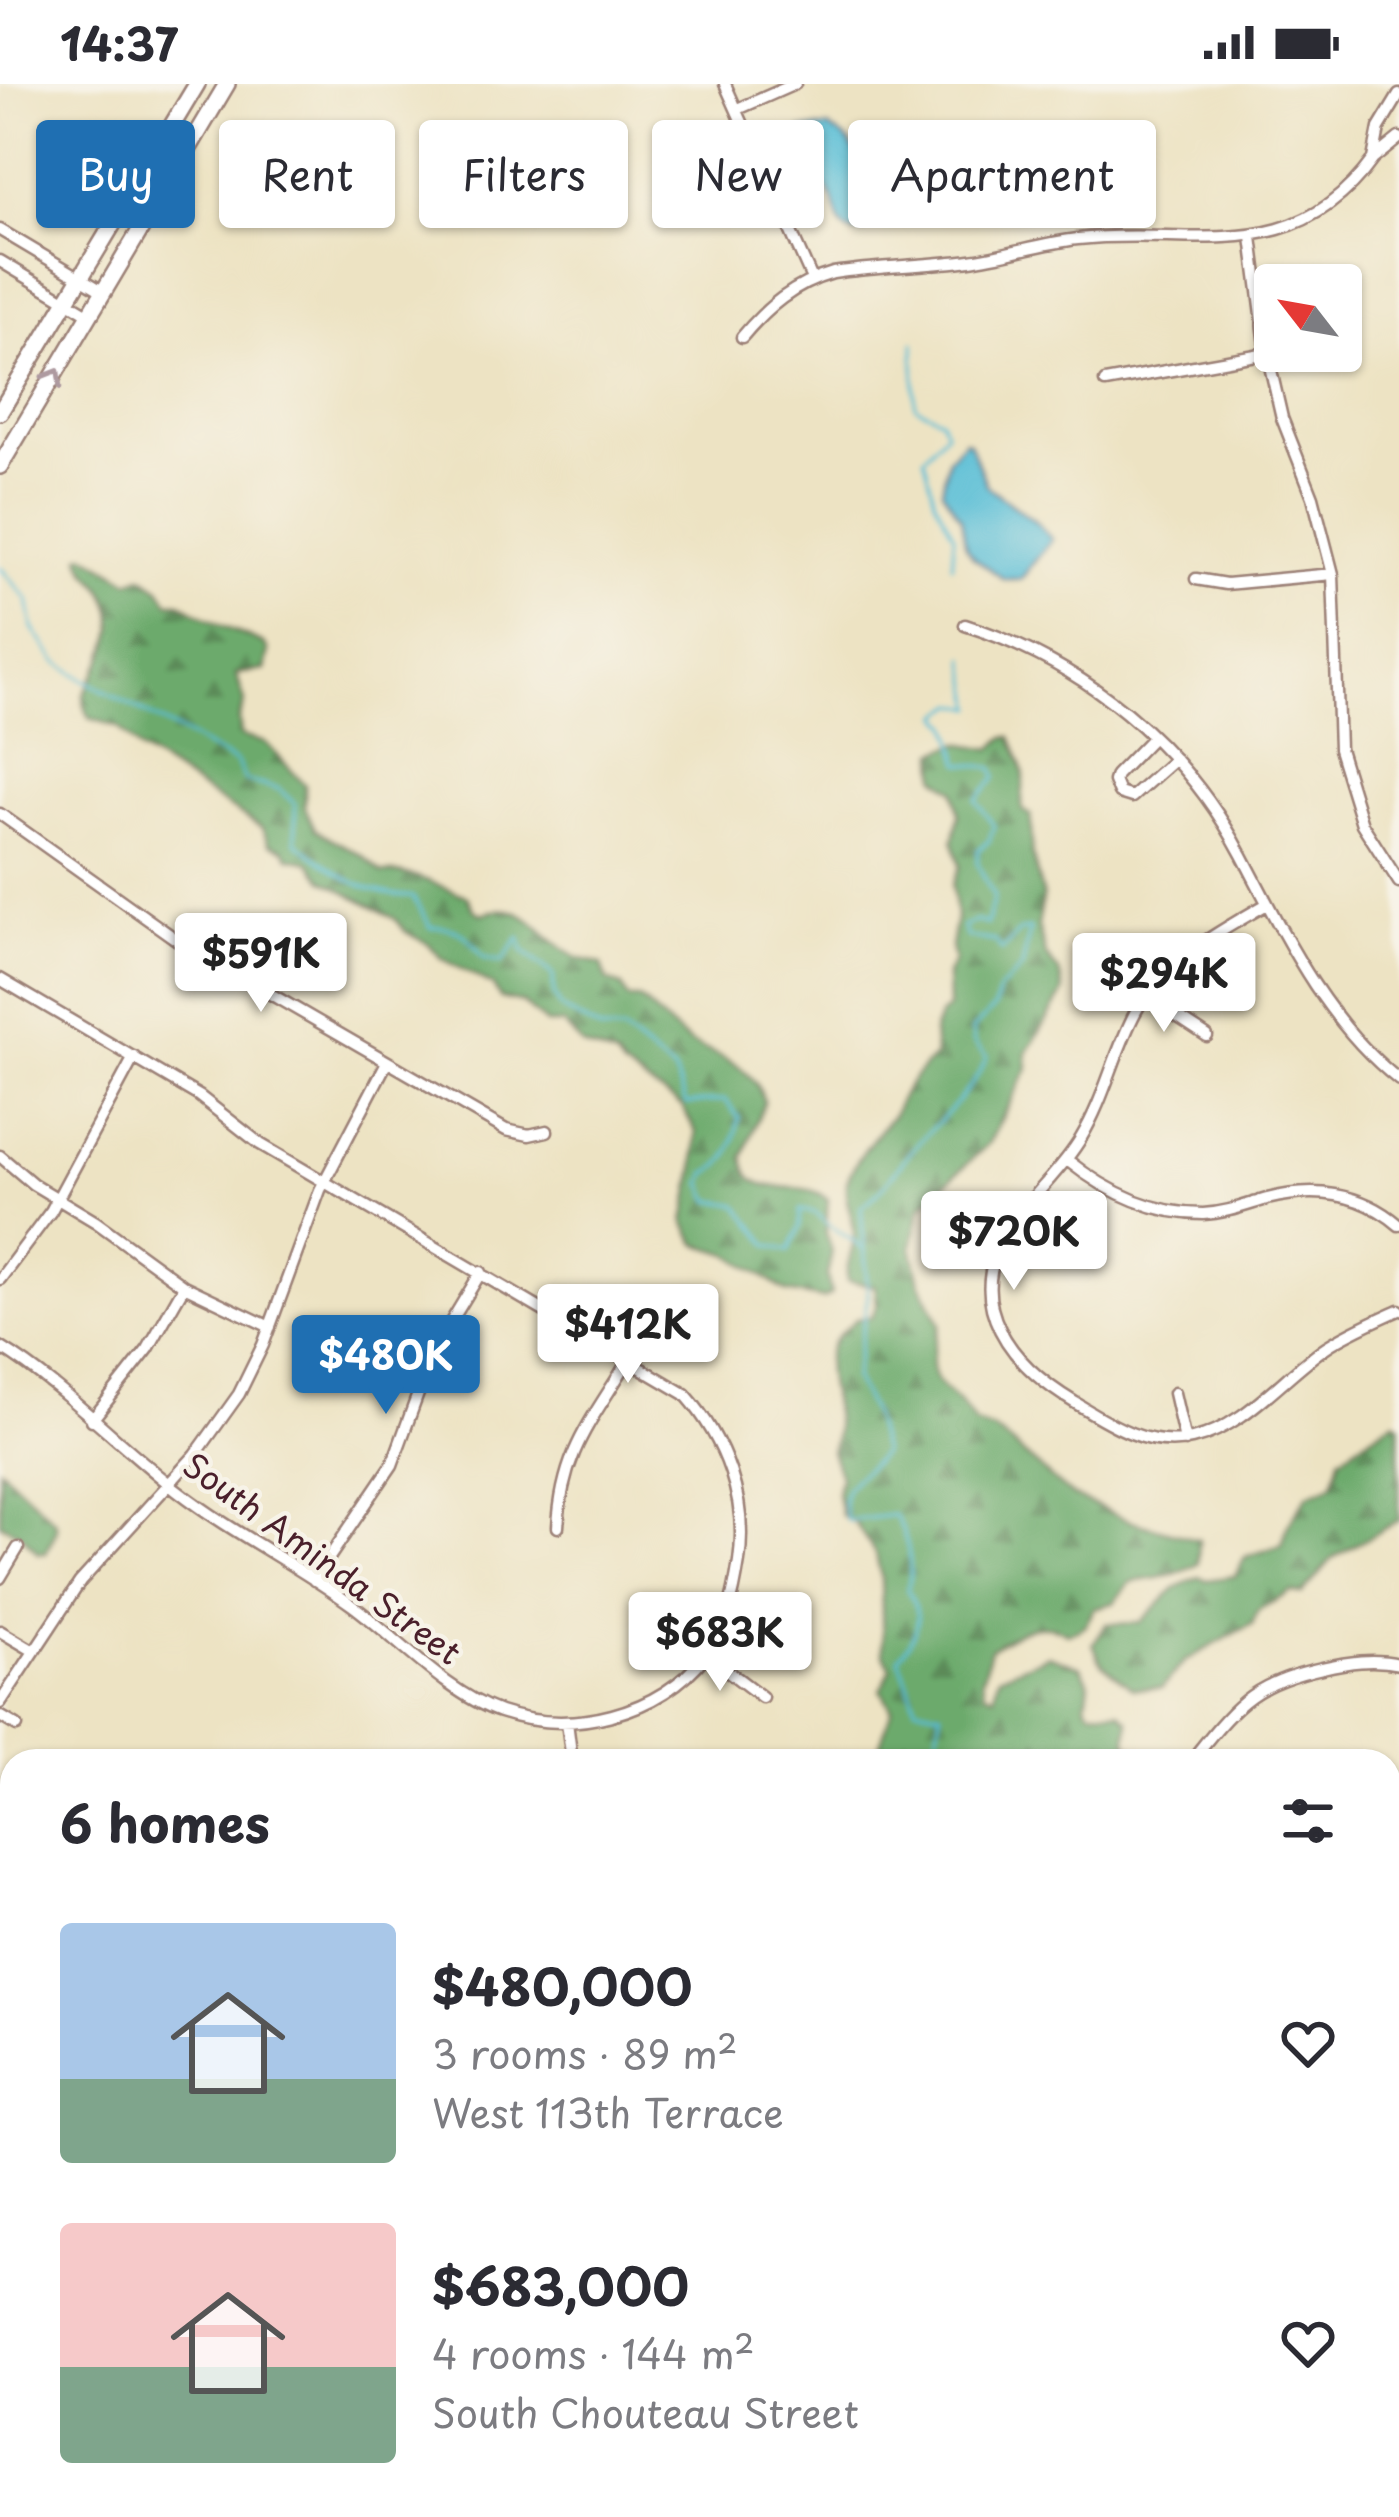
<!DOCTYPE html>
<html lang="en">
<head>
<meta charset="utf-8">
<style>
	body { margin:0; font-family:"Playpen Sans",sans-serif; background:#f7f7f7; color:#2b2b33; height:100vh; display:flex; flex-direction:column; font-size:45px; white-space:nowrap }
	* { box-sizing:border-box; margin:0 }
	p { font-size:39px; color:#7c7c81 }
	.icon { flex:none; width:66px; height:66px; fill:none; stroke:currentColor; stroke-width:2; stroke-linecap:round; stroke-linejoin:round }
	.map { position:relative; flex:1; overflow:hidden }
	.panel { position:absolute; left:0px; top:1665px; width:1401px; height:768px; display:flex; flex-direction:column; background:#fff; border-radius:36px 36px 0 0; box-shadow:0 3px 9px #0004 }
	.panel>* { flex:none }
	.guide { position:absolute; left:36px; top:36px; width:1329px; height:108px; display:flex; gap:24px }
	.needle { width:78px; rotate:301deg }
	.buttons { position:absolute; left:1254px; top:180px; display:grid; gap:24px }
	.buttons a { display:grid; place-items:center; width:108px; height:108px; border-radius:12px; background:#fff; box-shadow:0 3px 9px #0004; font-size:60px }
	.price { position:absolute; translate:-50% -102px; padding:0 27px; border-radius:12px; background:#fff; color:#222; font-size:39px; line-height:78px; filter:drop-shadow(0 3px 6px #0008) }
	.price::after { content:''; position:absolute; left:50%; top:72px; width:36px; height:27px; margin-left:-18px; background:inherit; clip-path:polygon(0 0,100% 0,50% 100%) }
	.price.current { background:#1f6fb2; color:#fff }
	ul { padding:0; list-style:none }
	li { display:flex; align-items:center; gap:36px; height:300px; padding:0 60px }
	li span { display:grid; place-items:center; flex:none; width:336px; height:240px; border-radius:12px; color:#555 }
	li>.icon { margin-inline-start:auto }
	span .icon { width:144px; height:144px; fill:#fffc; stroke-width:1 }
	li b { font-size:51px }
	h2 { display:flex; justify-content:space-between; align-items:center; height:144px; padding:0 60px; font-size:51px }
	.pill { padding:0 42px; border-radius:12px; background:#fff; box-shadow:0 3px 9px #0004; font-size:42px; line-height:108px }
	.pill.current { background:#1f6fb2; color:#fff }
	.status { display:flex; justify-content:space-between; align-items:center; height:84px; padding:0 60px; background:#fff; direction:ltr }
	.status svg { height:33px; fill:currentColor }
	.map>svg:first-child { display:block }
	.forest { fill:url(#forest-firs); stroke:#5b644c; stroke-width:3 }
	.water { fill:#58bed6; stroke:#516e80; stroke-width:3 }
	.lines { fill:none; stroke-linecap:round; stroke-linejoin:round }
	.stream { stroke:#58bed6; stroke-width:3 }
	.minor-casing { stroke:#9c8177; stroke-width:15 }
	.secondary-casing { stroke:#9c8177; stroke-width:20 }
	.motorway-casing { stroke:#9c8177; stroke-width:26 }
	.minor { stroke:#fff; stroke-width:10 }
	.secondary { stroke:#fff; stroke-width:15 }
	.motorway { stroke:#fff; stroke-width:21 }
	.oneway { stroke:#ae9aa0 }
	.labels { text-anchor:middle; stroke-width:9; stroke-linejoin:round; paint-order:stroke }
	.street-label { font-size:33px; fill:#4a1f2b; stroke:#f7f3e8 }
</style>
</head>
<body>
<div class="status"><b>14:37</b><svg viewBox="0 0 49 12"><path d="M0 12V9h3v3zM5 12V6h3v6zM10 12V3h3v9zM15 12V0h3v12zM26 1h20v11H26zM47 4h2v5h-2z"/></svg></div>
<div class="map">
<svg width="1399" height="2433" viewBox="0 0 1399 2433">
	<defs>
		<pattern id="forest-firs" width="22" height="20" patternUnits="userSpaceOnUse" patternTransform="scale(3)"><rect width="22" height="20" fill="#6caa6c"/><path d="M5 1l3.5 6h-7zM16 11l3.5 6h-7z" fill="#5b8a59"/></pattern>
	</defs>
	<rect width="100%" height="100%" fill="#f7f3e8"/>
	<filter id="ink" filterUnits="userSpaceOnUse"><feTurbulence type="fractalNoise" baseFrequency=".00833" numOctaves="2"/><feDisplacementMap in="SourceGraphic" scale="24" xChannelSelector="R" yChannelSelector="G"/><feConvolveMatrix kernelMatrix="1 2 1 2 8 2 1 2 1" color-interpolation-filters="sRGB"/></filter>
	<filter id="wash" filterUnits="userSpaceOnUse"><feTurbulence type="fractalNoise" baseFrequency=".004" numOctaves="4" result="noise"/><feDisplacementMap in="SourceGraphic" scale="48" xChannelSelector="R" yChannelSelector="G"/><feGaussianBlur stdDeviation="2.7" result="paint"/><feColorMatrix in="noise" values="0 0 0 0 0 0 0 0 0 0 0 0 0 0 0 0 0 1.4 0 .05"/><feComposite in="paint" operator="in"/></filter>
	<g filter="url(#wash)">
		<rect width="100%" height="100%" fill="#ede3c3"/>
		<!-- forest -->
		<path class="forest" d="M85,470L130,497L142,492L160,504L169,518H180L217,540L264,560L269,567L265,586L236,590L245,618L239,635L241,652L266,659L305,701V723L315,745L363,772L382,789C415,786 437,803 467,812L474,826L482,830C527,812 539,854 574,872C583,877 592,876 602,881L607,896L622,903L628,915H640C647,922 683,955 691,959C721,974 754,981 764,1018L743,1074C746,1080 746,1088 751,1093C769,1111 806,1096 828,1115L826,1149L832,1167L827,1192L831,1210L823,1215L787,1208L729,1170L697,1160L685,1138L695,1084L696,1048L682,1022L624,985L616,974L583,962L563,940H546L523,919L500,914L493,902L441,874L429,860L406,848L394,834L324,796L310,778L289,773L284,765L269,759L262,744L140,666L118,643L90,634L84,622V610C103,573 129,541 101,503C93,492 83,486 81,472Z
			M1011,653C1016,665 1024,682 1024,694C1024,706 1020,713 1023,726L1031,731L1032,770L1043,813L1038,842L1046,872L1059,888L1064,908L1027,969L1028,984L989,1059L921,1123L912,1162L920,1198L940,1240C917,1313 949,1292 975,1340L994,1346L1009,1358L1072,1412L1128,1436L1199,1456L1198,1480C1177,1493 1155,1494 1131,1498L1114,1519L1094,1524C1088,1539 1084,1546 1067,1549C1038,1532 1017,1548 990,1565L982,1596L985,1608L994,1611L998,1592L1048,1571L1081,1583L1089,1598L1086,1620L1091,1626L1119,1627L1129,1637L1127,1659L1135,1666L1137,1677H874L892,1626L881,1606L891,1584L883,1569L881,1493L876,1471L855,1439L841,1431L837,1409L840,1393L831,1367C846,1333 817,1295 830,1264C835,1252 847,1244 856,1235L872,1233L877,1220L875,1202L847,1197C845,1179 854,1168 854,1150C855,1134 844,1119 846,1103C848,1083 877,1049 891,1033C894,1031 898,1020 899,1016C908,1000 922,984 935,972L933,948L939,933L948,924L947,890L954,877L951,863L956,833L952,802L960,782L953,758L959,730L954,706L937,693L936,668L959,659L992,665L1004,654Z
			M1394,1336L1399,1339V1436L1333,1474L1302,1510L1291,1508L1258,1526L1252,1540L1185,1577L1162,1604H1132L1101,1579L1093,1560L1106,1540L1141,1539L1175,1504L1199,1493L1207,1496L1235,1492L1245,1473L1282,1461L1288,1441L1308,1410C1337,1399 1333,1402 1340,1373Z
			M0,1384L55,1437L57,1445L46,1469H38L22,1451L0,1439Z
			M461,2421H775L770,2433H461Z"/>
		<!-- water -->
		<path class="water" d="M829,44C834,48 840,50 845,54C860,67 882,120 875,139C868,145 859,152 849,148C837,143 837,125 832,114C822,91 796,73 801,46Z
			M965,356L969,358L987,402L1036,438L1052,455L1021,495H1004L973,473L966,463L961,434L942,406L948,374Z"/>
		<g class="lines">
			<!-- stream -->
			<path class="stream" d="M914,259L915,322L941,335L946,347L924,373L935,416L954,451L952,481
				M0,483L28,516L33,544L56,577L83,595L237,679L245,697L279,705L295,720L296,758C339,790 358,809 413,813L431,843C460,841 467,852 484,874L502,878L520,853L523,867L553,891L554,912L562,925L601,947L623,948L674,988L686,1020L725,1016L739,1034C734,1058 731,1079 707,1089L703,1099L711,1116L738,1121L769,1161L789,1167L800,1143V1126L816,1129C831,1146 849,1151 865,1167
				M920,1677L937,1655L941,1628L916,1622L899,1574C918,1546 925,1537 907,1505C915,1484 907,1449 894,1431L847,1437C834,1397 859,1397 882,1369L871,1327L854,1295L868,1211L861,1123C884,1107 893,1088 910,1068C937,1036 971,1011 987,973L974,959L972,946L994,924L999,906L1022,884L1030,845L1020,847L1002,867L995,857L967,853L963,843L976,837L987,840L994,813L977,779L978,766L989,757L994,742L976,716L996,694L993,684L961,679L950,641L941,631L957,620L975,624L966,574
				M580,2433L583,2421"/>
		</g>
	</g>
	<g filter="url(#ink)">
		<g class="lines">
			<defs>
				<path id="minor" d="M725,0L812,195
					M1399,11L1379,44L1373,75L1399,54
					M738,25L795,0
					M0,146L104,208
					M1252,153L1267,269L1282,334L1313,413L1333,490L1339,665L1362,740L1399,798
					M0,177L90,231
					M742,253C767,223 794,200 833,189C879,182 925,182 970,176C1007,171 1042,159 1078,155C1192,142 1293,187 1373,75
					M1105,298L1267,269
					M1196,495L1226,500L1333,490
					M965,541C1084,579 1183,660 1242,771C1285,853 1325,937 1399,996
					M1153,653L1116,691L1114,697L1119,709L1132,713L1175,675
					M0,730L177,856L414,993L506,1046L529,1051L547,1047
					M1267,820C1218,849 1163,876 1135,929C1114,969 1105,1014 1081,1054C1061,1088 1029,1113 1008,1147C961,1220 1012,1281 1074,1318C1108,1339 1149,1366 1192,1355C1246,1342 1282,1293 1326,1263C1349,1248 1375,1237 1399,1226
					M0,895L199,1012L260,1060L685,1310C725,1355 748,1416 739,1477C734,1509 727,1546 706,1571C658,1631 572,1652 500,1628C448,1610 397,1554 352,1521C296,1480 232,1449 177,1406C120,1362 61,1300 0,1263
					M1146,912L1207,952
					M0,1072L33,1100L96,1138L184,1202L270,1243
					M1067,1076C1107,1108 1151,1130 1203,1130C1226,1129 1246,1121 1267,1115C1314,1103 1361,1108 1399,1141
					M0,1195L51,1127L134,973
					M1174,1309L1185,1357
					M92,1336L148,1265L184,1202
					M558,1443C562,1367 592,1337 629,1275
					M0,1494L18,1464
					M314,1496L392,1381L434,1266L481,1188
					M0,1547L34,1567
					M707,1571L762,1613
					M0,1619L80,1498L196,1370L239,1310L263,1261L320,1106L387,978
					M0,1632L17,1642
					M567,1638L572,1677
					M1198,1668C1238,1617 1258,1598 1322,1584C1348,1578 1373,1574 1399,1580"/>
				<path id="secondary" d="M0,328L197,0
					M0,382L227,0"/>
				<path id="motorway" d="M0,2402L12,2409
					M32,2421L51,2433"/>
			</defs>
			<!-- minor casing -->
			<use href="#minor" class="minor-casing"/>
			<!-- secondary casing -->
			<use href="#secondary" class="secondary-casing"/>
			<!-- motorway casing -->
			<use href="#motorway" class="motorway-casing"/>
			<!-- minor -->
			<use href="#minor" class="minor"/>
			<!-- secondary -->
			<use href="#secondary" class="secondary"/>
			<!-- motorway -->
			<use href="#motorway" class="motorway"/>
		</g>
		<!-- one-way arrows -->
		<defs><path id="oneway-chevron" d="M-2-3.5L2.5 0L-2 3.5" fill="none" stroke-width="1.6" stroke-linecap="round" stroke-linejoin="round" transform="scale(3)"/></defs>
		<use class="oneway" href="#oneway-chevron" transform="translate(54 293) rotate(-59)"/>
	</g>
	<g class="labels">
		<!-- street labels -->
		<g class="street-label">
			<text transform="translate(322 1475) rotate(36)" y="12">South Aminda Street</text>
		</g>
	</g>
</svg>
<div class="buttons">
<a><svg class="needle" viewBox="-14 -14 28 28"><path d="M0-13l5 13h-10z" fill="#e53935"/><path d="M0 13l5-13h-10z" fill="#7c7c81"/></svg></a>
</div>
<b class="price" style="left:261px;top:931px">$591K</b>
<b class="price" style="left:1164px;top:951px">$294K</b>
<b class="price" style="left:1014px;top:1209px">$720K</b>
<b class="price" style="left:628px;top:1302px">$412K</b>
<b class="price current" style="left:386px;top:1333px">$480K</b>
<b class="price" style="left:720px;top:1610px">$683K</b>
<div class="guide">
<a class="pill current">Buy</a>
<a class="pill">Rent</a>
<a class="pill">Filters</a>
<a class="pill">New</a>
<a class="pill">Apartment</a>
</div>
<section class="panel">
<h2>6 homes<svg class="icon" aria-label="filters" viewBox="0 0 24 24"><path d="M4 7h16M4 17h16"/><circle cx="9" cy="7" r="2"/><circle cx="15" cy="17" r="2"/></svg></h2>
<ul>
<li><span style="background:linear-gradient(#a9c7e8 65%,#7fa58c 0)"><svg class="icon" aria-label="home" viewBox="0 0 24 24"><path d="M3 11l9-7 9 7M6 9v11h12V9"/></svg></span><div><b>$480,000</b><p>3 rooms · 89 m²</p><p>West 113th Terrace</p></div><svg class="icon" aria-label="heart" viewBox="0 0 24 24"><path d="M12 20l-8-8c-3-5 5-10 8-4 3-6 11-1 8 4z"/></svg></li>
<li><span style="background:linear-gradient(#f6c9c9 60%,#7fa58c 0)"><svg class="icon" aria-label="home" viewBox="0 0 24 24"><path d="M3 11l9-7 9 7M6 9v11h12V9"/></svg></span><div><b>$683,000</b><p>4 rooms · 144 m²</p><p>South Chouteau Street</p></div><svg class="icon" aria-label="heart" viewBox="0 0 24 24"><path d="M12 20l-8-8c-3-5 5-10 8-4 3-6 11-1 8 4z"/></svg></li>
</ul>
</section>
</div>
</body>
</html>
